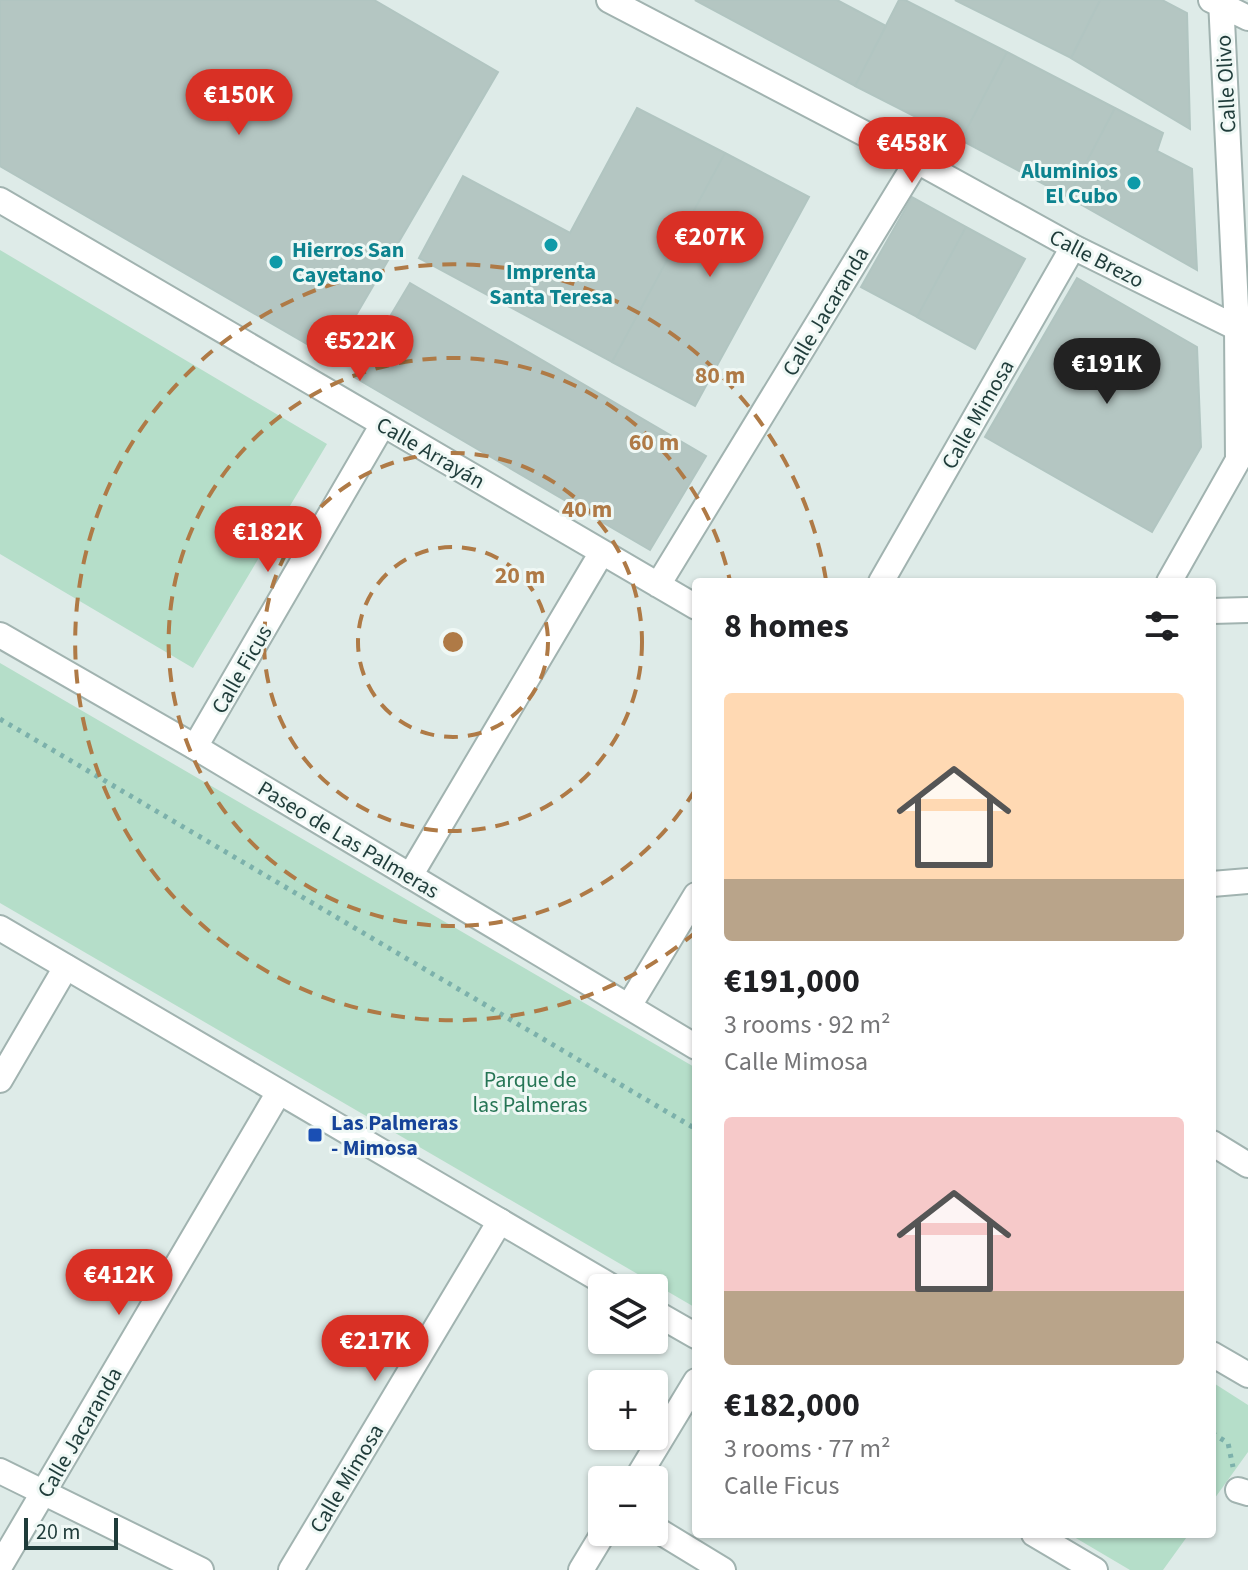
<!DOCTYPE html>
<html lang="en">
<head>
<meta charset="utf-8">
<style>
	body { margin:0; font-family:"Source Sans 3",sans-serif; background:#f6f6f6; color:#202124; height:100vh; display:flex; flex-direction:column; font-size:30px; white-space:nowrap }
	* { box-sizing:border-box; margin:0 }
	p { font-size:26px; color:#757577 }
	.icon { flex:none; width:44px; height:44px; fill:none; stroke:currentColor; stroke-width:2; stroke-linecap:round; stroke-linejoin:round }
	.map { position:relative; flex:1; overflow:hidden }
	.sheet { position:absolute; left:692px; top:578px; width:524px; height:960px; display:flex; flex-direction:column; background:#fff; border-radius:8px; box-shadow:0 2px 6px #0004 }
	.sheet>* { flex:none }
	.fabs { position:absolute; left:588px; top:1274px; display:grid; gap:16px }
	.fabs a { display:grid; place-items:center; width:80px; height:80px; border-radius:8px; background:#fff; box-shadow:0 2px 6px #0004; font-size:40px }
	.scale { position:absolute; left:24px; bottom:20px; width:94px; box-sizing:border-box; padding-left:8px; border:4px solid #1f3c3a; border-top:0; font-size:22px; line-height:28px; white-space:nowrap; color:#1f3c3a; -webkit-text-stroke:6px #eff8f5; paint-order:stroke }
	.price { position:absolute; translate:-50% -68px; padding:0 18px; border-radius:28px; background:#d93025; color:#fff; font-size:26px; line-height:52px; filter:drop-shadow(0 2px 4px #0008) }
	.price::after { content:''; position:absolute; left:50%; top:48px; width:24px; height:18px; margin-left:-12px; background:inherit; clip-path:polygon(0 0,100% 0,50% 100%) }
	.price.current { background:#222; color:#fff }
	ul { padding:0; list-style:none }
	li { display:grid; align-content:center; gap:16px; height:424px; padding:0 32px }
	li span { display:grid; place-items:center; height:248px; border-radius:8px; color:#555 }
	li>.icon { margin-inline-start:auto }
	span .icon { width:144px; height:144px; fill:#fffc; stroke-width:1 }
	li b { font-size:34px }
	h2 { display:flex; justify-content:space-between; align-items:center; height:96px; padding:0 32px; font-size:34px }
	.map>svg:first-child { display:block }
	.green { fill:#b5dec9 }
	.building { fill:#b4c6c2; stroke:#b1c5c1; stroke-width:2 }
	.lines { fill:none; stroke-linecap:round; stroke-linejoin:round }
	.minor-casing { stroke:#a1b3b0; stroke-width:28 }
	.tertiary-casing { stroke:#a1b3b0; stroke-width:28 }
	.path { stroke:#7cb1ab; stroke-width:5; stroke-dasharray:4 6; stroke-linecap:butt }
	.minor { stroke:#fff; stroke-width:24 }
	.tertiary { stroke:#fff; stroke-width:24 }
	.ring { fill:none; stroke:#af7a46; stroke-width:4; stroke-dasharray:14 10 }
	.culture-dot { fill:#0f9aa8; stroke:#eff8f5; stroke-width:3 }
	.transit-dot { fill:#1a4fb4; stroke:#eff8f5; stroke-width:3 }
	.labels { text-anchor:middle; stroke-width:6; stroke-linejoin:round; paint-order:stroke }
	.street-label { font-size:22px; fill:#1f3c3a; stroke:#eff8f5 }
	.culture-label { font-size:22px; font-weight:bold; fill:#0d838f; stroke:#eff8f5; text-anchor:end }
	.park-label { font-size:22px; fill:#267555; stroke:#eff8f5 }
	.transit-label { font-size:22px; font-weight:bold; fill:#164399; stroke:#eff8f5; text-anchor:start }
	.centre { fill:#af7a46; stroke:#eff8f5; stroke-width:4 }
	.ring-label { font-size:24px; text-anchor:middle; font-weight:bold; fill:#af7a46; stroke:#eff8f5; stroke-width:6; stroke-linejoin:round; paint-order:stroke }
</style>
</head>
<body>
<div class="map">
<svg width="1248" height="1570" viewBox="0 0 1248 1570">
	<rect width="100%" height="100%" fill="#deebe8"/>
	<!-- green -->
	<path class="green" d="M0,250L327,444L193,668L0,554Z
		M0,663L696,1068V1308L0,903Z
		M1212,1382L1248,1405V1452L1212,1502Z
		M1069,1534H1189L1163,1570H1130Z"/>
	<!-- building -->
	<path class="building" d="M0,0H374L498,72L331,358L0,166Z
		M695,0H837L886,26L855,86Z
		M899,0H905L1007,52L961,140L855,86Z
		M955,0H1100L1071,58Z
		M1100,0H1162L1187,13L1190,129L1071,58Z
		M1007,52L1115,108L1068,197L961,140Z
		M637,108L725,153L612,362L419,258L463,176L570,233Z
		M1115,108L1163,133L1157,151L1192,169L1197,270L1068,197Z
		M725,153L809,197L695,406L612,362Z
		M912,197L966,227L917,317L861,287Z
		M966,227L1025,259L975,349L917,317Z
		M1077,278L1197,347L1201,447L1152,532L985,437Z
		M410,283L706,456L650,550L354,377Z"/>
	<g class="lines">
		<defs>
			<path id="minor" d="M609,0L917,161L1073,247L1237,328L1248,327
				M1211,0L1248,18
				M0,200L696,607
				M881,582L1073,247
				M1169,582L1238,460L1237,328L1221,0
				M658,585L917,161
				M1212,611L1248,610
				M195,747L383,424
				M410,876L602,552
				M1212,884L1248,881
				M629,1006L696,895
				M0,1080L66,967
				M1212,1143L1248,1165
				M1212,1354L1248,1375
				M0,1471L201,1570
				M636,1480L696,1381
				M1238,1490L1248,1493
				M654,1528L723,1570
				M1034,1534L1095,1570
				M0,1566L279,1092
				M291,1570L500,1221
				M581,1570L604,1532"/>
			<path id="tertiary" d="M0,635L195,747L696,1047
				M0,928L614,1288
				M654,1312L696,1336"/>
		</defs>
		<!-- minor casing -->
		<use href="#minor" class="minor-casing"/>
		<!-- tertiary casing -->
		<use href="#tertiary" class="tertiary-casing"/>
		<!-- path -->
		<path class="path" d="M0,719L696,1129
			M1212,1433L1228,1443L1233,1467"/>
		<!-- minor -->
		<use href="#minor" class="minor"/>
		<!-- tertiary -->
		<use href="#tertiary" class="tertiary"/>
	</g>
	<!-- distance rings -->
	<g class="ring">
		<circle cx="453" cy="642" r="95"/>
		<circle cx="453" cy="642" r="189"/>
		<path d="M695 790A284 284 0 1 1 730 581"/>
		<path d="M696 932A378 378 0 1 1 826 580"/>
	</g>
	<!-- markers -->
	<g class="culture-dot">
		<circle cx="1134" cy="183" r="8"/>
		<circle cx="551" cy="245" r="8"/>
		<circle cx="276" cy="262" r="8"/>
	</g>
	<rect class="transit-dot" x="307" y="1127" width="16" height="16" rx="4"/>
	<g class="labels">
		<!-- street labels -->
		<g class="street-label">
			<text transform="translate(1225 84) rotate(-93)" y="8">Calle Olivo</text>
			<text transform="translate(1097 258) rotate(27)" y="8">Calle Brezo</text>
			<text transform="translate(825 311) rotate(-59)" y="8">Calle Jacaranda</text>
			<text transform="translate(977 414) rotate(-60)" y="8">Calle Mimosa</text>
			<text transform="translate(431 452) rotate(30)" y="8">Calle Arrayán</text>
			<text transform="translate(241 669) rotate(-60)" y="8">Calle Ficus</text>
			<text transform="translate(349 839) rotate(31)" y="8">Paseo de Las Palmeras</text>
			<text transform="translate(79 1432) rotate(-60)" y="8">Calle Jacaranda</text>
			<text transform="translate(346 1478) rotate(-59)" y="8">Calle Mimosa</text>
		</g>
		<!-- culture labels -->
		<g class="culture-label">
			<text x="1118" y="178">Aluminios<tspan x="1118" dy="25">El Cubo</tspan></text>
			<text x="292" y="257" text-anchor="start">Hierros San<tspan x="292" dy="25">Cayetano</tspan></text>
			<text x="551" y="279" text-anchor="middle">Imprenta<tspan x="551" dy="25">Santa Teresa</tspan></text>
		</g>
		<!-- park labels -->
		<g class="park-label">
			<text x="530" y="1087">Parque de<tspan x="530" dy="25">las Palmeras</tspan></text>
		</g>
		<!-- transit labels -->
		<g class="transit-label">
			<text x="331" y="1130">Las Palmeras<tspan x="331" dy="25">- Mimosa</tspan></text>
		</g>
	</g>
	<circle cx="453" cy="642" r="12" class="centre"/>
	<g class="ring-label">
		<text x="720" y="383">80 m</text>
		<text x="654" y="450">60 m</text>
		<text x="587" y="517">40 m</text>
		<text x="520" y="583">20 m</text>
	</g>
</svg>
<div class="fabs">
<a><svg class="icon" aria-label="layers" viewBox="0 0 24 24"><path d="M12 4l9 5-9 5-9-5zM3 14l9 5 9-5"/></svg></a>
<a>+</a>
<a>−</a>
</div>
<div class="scale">20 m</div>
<b class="price" style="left:239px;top:137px">€150K</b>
<b class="price" style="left:912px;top:185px">€458K</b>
<b class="price" style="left:710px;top:279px">€207K</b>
<b class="price" style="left:360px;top:383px">€522K</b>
<b class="price current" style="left:1107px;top:406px">€191K</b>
<b class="price" style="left:268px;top:574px">€182K</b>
<b class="price" style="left:119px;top:1317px">€412K</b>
<b class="price" style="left:375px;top:1383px">€217K</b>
<section class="sheet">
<h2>8 homes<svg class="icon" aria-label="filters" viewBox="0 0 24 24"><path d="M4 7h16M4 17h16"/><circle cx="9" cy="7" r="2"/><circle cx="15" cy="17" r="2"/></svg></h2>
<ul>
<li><span style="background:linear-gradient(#ffd9b3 75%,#b9a48a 0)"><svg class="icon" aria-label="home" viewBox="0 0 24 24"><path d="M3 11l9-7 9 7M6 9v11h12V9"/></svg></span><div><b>€191,000</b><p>3 rooms · 92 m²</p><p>Calle Mimosa</p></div></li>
<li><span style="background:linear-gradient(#f6c9c9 70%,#b9a48a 0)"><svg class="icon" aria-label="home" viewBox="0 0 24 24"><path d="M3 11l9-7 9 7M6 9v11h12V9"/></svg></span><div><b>€182,000</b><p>3 rooms · 77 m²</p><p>Calle Ficus</p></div></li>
</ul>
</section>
</div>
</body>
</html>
